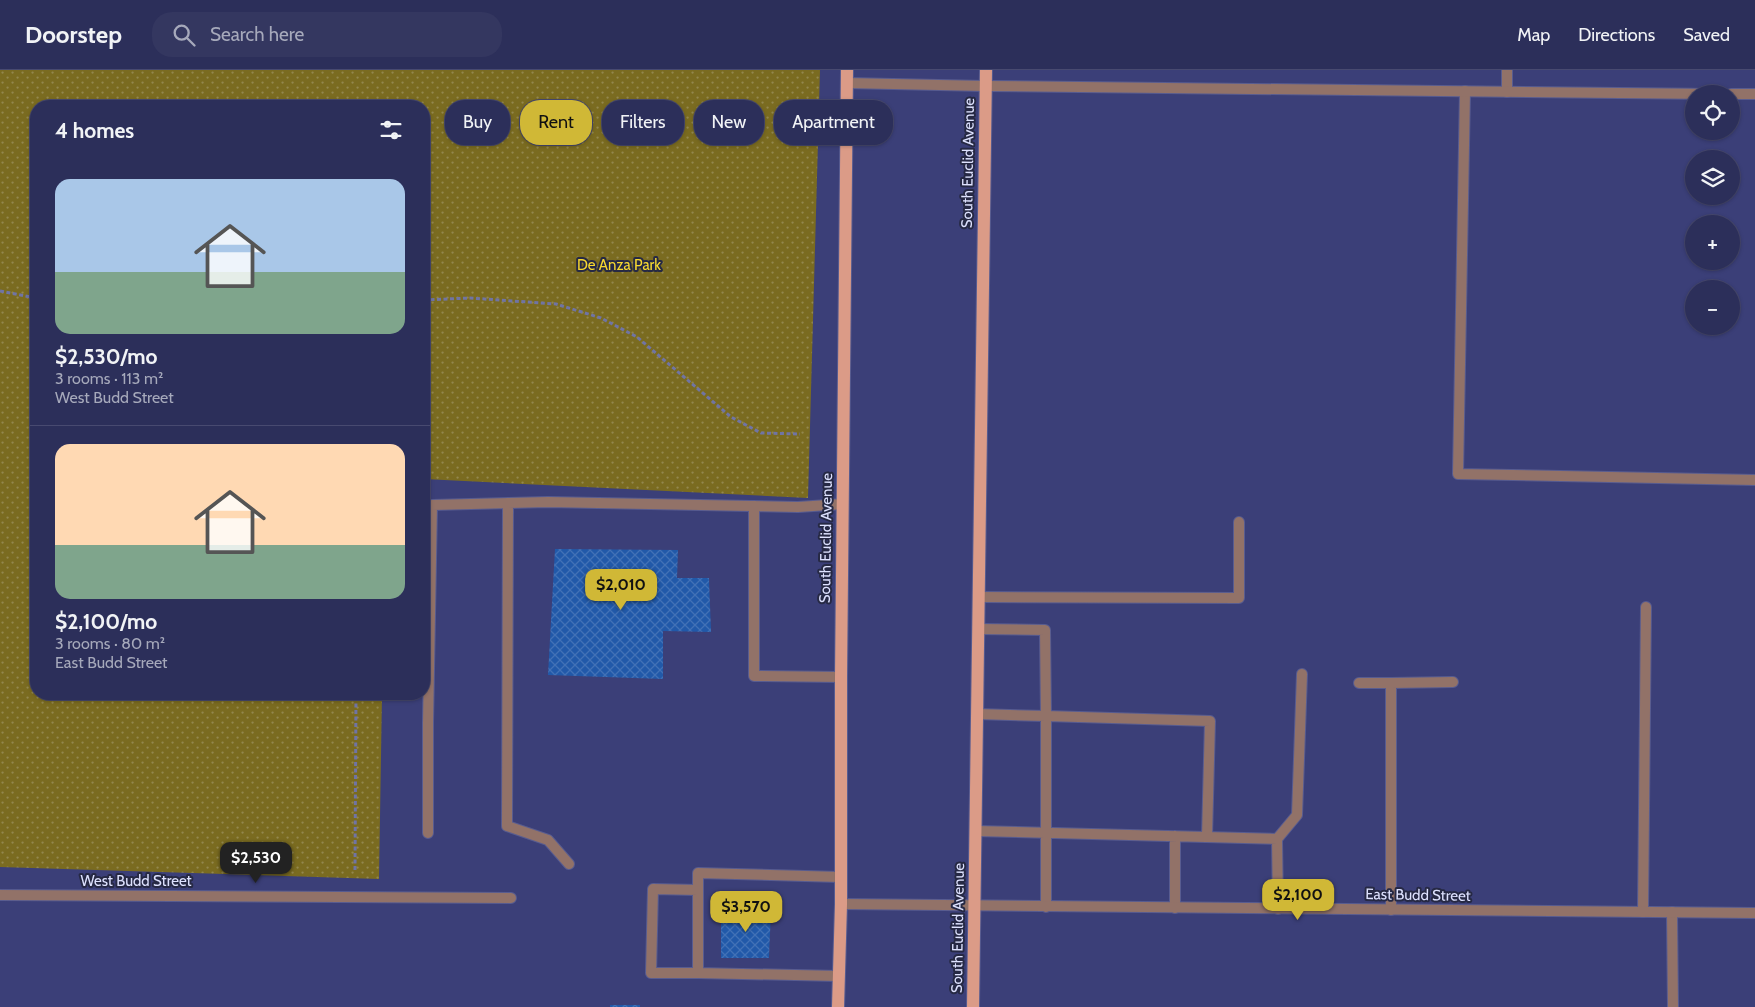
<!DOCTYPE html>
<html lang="en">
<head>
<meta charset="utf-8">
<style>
	body { margin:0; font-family:Cabin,sans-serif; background:#343760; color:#f1f3f6; height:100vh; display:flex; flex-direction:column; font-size:19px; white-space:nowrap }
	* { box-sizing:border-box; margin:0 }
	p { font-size:16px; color:#a6a9bb }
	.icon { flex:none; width:28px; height:28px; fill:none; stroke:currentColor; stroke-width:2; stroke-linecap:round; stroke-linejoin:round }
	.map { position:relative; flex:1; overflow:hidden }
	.sheet { position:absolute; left:30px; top:30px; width:400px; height:600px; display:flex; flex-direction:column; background:#2c2f5a; border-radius:20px; box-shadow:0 1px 4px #0004,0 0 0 1px #484a70 }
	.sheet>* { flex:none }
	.top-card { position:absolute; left:445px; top:30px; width:475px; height:45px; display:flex; gap:10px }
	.controls { position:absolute; left:1685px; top:15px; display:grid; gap:10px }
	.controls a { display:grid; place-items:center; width:55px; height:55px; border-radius:50%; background:#2c2f5a; box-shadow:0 1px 4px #0004,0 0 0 1px #484a70; font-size:25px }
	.price { position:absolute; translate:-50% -42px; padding:0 11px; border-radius:10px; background:#d0b836; color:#111; font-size:16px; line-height:32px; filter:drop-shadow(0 1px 2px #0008) }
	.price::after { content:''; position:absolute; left:50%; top:30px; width:15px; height:11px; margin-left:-8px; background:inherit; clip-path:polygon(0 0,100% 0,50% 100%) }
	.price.current { background:#222; color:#fff }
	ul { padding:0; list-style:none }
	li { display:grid; align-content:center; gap:10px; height:265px; padding:0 25px }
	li+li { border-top:1px solid #484a70 }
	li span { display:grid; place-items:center; height:155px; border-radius:15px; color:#555 }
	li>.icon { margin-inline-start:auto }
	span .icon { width:90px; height:90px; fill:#fffc; stroke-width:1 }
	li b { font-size:21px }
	h2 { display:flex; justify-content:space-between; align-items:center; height:60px; padding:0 25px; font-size:21px }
	.pill { padding:0 18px; border-radius:20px; background:#2c2f5a; box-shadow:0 1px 4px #0004,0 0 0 1px #484a70; font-size:18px; line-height:45px }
	.pill.current { background:#d0b836; color:#111 }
	header { display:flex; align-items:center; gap:30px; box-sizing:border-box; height:70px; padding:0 25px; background:#2c2f5a; border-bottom:1px solid #484a70 }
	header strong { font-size:24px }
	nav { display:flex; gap:28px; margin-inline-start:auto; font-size:18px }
	.search { width:350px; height:45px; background:#343760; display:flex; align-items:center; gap:12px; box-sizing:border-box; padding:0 18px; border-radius:20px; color:#a6a9bb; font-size:19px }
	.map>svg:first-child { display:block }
	.park { fill:url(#park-dots) }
	.building { fill:url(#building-cross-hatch) }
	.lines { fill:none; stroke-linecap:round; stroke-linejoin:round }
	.lane-casing { stroke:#585c90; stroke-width:12 }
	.street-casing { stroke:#585c90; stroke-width:12 }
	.primary-casing { stroke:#585c90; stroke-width:14 }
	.path { stroke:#7074a4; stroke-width:3; stroke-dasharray:4 2.5; stroke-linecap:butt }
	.lane { stroke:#927268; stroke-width:10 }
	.street { stroke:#927268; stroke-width:10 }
	.primary { stroke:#db9b87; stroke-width:12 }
	.labels { text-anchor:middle; stroke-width:4; stroke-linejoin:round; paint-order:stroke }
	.street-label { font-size:15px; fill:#dee2ff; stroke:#262944 }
	.park-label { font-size:15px; fill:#f6d830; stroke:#262944 }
</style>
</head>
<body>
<header>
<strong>Doorstep</strong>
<div class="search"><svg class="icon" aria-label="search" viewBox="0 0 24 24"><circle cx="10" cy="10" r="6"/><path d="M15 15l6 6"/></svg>Search here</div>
<nav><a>Map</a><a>Directions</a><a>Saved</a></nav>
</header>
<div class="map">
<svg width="1755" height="937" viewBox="0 0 1755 937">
	<defs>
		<pattern id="park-dots" width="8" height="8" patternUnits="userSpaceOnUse" patternTransform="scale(1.25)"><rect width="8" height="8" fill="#7a6b20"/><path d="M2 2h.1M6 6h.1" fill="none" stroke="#93874d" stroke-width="1.8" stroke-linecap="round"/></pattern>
		<pattern id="building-cross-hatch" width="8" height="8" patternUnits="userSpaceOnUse" patternTransform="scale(1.25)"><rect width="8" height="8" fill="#2159a9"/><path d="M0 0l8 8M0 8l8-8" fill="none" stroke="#4171b6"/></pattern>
	</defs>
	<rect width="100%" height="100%" fill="#3b3f78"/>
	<!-- park -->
	<path class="park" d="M0,0H820L808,428L424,409V36H36V624H382L379,809L0,797Z"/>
	<!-- building -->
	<path class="building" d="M555,479L678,480L677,508H709L711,562L663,561V609L548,605Z
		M721,839H771L769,888H721Z
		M610,935H640V937H610Z"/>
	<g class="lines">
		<defs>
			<path id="lane" d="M1465,21L1458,404L1755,410
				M1507,22V0
				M508,433L507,756L548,770L569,794
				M754,436V606L841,607
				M979,527L1239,528V452
				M978,559L1045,560L1046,646L1210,651L1207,767
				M1359,613H1391
				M977,644L1046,646V837
				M976,761L1277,769
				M428,763V653L432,435L548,432L798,437L843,434
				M698,820L653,819L651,903H698
				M1175,838V766
				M1278,839L1277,769L1297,745L1302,604
				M1391,840V613L1453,612
				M1643,842L1646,537
				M1672,842L1673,937
				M839,906L698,903V803L840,807"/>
			<path id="street" d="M847,13L985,16L1716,24
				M1731,24H1755
				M0,825L511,828
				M841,834L1755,843"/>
			<path id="primary" d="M838,937L841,834V607L847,0
				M973,937L986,0"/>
		</defs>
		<!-- lane casing -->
		<use href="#lane" class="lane-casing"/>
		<!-- street casing -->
		<use href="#street" class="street-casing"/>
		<!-- primary casing -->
		<use href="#primary" class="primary-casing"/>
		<!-- path -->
		<path class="path" d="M0,221L36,228
			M424,230L470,228L556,234L601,248L637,267L731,347L761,363L800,364
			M355,800L356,624"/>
		<!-- lane -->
		<use href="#lane" class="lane"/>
		<!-- street -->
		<use href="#street" class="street"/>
		<!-- primary -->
		<use href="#primary" class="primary"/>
	</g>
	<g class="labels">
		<!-- street labels -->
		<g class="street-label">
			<text transform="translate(968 93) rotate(-89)" y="5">South Euclid Avenue</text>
			<text transform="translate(826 468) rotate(-89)" y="5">South Euclid Avenue</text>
			<text x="136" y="816">West Budd Street</text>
			<text transform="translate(1418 825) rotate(1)" y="5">East Budd Street</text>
			<text transform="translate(958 858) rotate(-89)" y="5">South Euclid Avenue</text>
		</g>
		<!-- park labels -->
		<g class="park-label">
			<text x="619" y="200">De Anza Park</text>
		</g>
	</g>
</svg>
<div class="controls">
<a><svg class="icon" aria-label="locate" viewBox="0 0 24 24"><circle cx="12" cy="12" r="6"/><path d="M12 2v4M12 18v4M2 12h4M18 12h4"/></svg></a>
<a><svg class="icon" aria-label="layers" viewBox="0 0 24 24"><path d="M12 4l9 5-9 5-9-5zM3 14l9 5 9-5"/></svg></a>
<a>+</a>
<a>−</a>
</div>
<b class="price" style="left:621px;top:541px">$2,010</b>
<b class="price current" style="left:256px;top:814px">$2,530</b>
<b class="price" style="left:1298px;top:851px">$2,100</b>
<b class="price" style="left:746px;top:863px">$3,570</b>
<div class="top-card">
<a class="pill">Buy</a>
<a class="pill current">Rent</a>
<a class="pill">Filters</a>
<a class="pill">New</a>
<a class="pill">Apartment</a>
</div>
<section class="sheet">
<h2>4 homes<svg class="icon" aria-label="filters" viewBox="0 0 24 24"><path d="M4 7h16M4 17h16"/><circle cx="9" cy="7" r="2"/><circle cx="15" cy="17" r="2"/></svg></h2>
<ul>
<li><span style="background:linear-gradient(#a9c7e8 60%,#7fa58c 0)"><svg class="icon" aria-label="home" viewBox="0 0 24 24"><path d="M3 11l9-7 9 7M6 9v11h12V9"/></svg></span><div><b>$2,530/mo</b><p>3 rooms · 113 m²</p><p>West Budd Street</p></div></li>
<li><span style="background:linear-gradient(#ffd9b3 65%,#7fa58c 0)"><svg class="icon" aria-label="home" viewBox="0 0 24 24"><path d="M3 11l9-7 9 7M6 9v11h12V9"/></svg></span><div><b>$2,100/mo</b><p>3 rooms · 80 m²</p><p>East Budd Street</p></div></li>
</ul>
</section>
</div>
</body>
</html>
